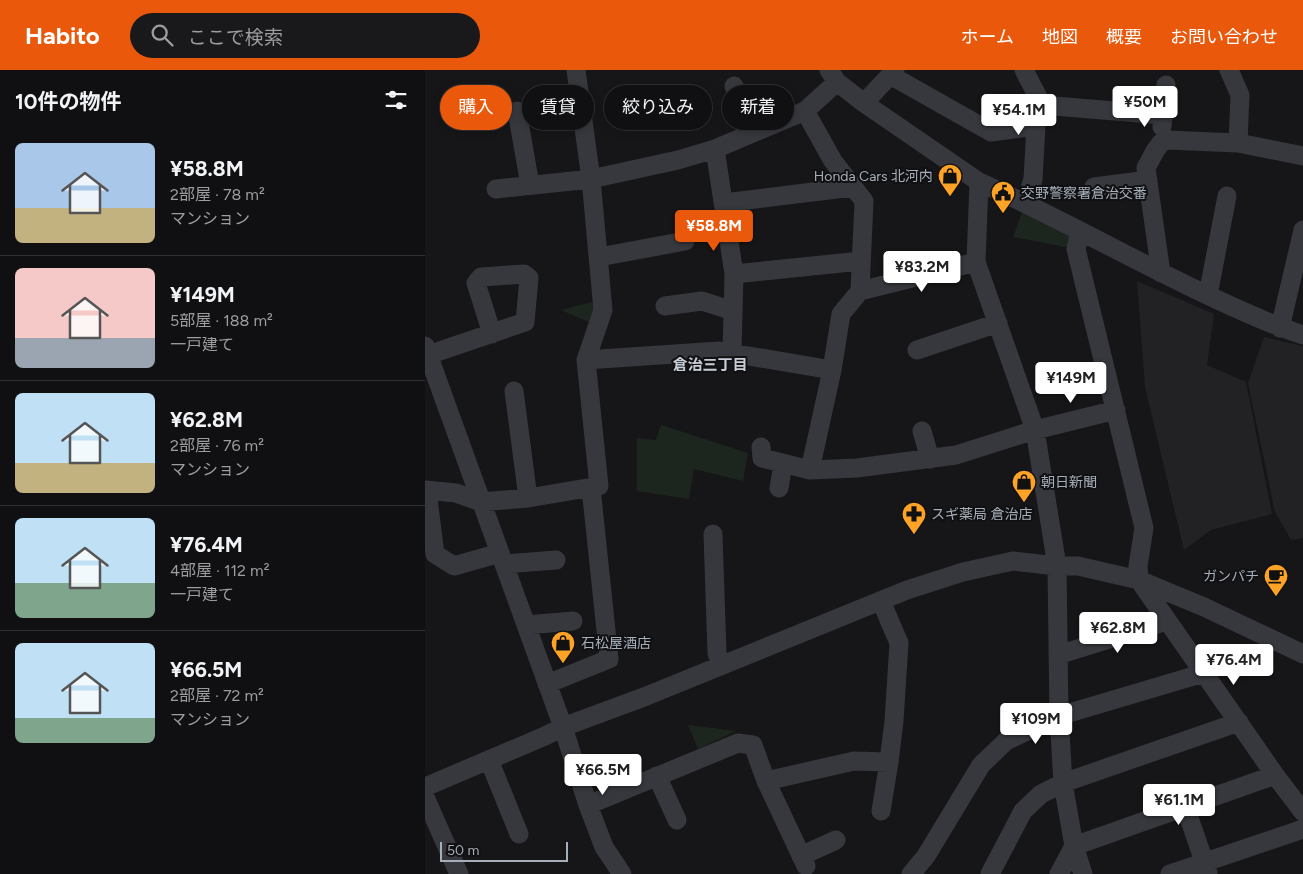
<!DOCTYPE html>
<html lang="ja">
<head>
<meta charset="utf-8">
<style>
	body { margin:0; font-family:Figtree,"Noto Sans JP",sans-serif; background:#19191b; color:#f1f3f6; height:100vh; display:flex; flex-direction:column; font-size:19px; white-space:nowrap }
	* { box-sizing:border-box; margin:0 }
	p { font-size:16px; color:#9c9d9f }
	.icon { flex:none; width:28px; height:28px; fill:none; stroke:currentColor; stroke-width:2; stroke-linecap:round; stroke-linejoin:round }
	.map { position:relative; flex:1; overflow:hidden }
	.panel { display:flex; flex-direction:column; background:#101012; width:425px }
	.panel>* { flex:none }
	.hud { position:absolute; left:15px; top:15px; width:475px; height:45px; display:flex; gap:10px }
	.scale { position:absolute; left:15px; bottom:12px; width:128px; box-sizing:border-box; padding-left:5px; border:2px solid #a6aeb9; border-top:0; font-size:14px; line-height:18px; white-space:nowrap; color:#a6aeb9; -webkit-text-stroke:4px #111113; paint-order:stroke }
	.price { position:absolute; translate:-50% -42px; padding:0 11px; border-radius:5px; background:#fff; color:#222; font-size:16px; line-height:32px; filter:drop-shadow(0 1px 2px #0008) }
	.price::after { content:''; position:absolute; left:50%; top:30px; width:15px; height:11px; margin-left:-8px; background:inherit; clip-path:polygon(0 0,100% 0,50% 100%) }
	.price.current { background:#ea580c; color:#fff }
	ul { padding:0; list-style:none }
	li { display:flex; align-items:center; gap:15px; height:125px; padding:0 15px }
	li+li { border-top:1px solid #303032 }
	li span { display:grid; place-items:center; flex:none; width:140px; height:100px; border-radius:8px; color:#555 }
	li>.icon { margin-inline-start:auto }
	span .icon { width:60px; height:60px; fill:#fffc; stroke-width:1 }
	li b { font-size:21px }
	h2 { display:flex; justify-content:space-between; align-items:center; height:60px; padding:0 15px; font-size:21px }
	.pill { padding:0 18px; border-radius:22px; background:#101012; box-shadow:0 2px 8px #0003,0 0 0 1px #303032; font-size:18px; line-height:45px }
	.pill.current { background:#ea580c; color:#fff }
	header { display:flex; align-items:center; gap:30px; box-sizing:border-box; height:70px; padding:0 25px; background:#ea580c; color:#fff }
	header strong { font-size:24px }
	nav { display:flex; gap:28px; margin-inline-start:auto; font-size:18px }
	.search { width:350px; height:45px; background:#19191b; display:flex; align-items:center; gap:12px; box-sizing:border-box; padding:0 18px; border-radius:28px; color:#9c9d9f; font-size:19px }
	main { display:flex; flex:1; min-height:0 }
	.map>svg:first-child { display:block }
	.built { fill:#222225 }
	.green { fill:#1d261e }
	.lines { fill:none; stroke-linecap:round; stroke-linejoin:round }
	.minor { stroke:#36383d; stroke-width:19 }
	.labels { text-anchor:middle; stroke-width:4; stroke-linejoin:round; paint-order:stroke }
	.poi-label { font-size:14px; fill:#a6aeb9; stroke:#111113; text-anchor:start }
	.neighbourhood-label { font-size:15px; font-weight:bold; fill:#c8ccd5; stroke:#111113 }
</style>
</head>
<body>
<header>
<strong>Habito</strong>
<div class="search"><svg class="icon" aria-label="search" viewBox="0 0 24 24"><circle cx="10" cy="10" r="6"/><path d="M15 15l6 6"/></svg>ここで検索</div>
<nav><a>ホーム</a><a>地図</a><a>概要</a><a>お問い合わせ</a></nav>
</header>
<main>
<section class="panel">
<h2>10件の物件<svg class="icon" aria-label="filters" viewBox="0 0 24 24"><path d="M4 7h16M4 17h16"/><circle cx="9" cy="7" r="2"/><circle cx="15" cy="17" r="2"/></svg></h2>
<ul>
<li><span style="background:linear-gradient(#a9c7e8 65%,#c2b280 0)"><svg class="icon" aria-label="home" viewBox="0 0 24 24"><path d="M3 11l9-7 9 7M6 9v11h12V9"/></svg></span><div><b>¥58.8M</b><p>2部屋 · 78 m²</p><p>マンション</p></div></li>
<li><span style="background:linear-gradient(#f6c9c9 70%,#9aa5b1 0)"><svg class="icon" aria-label="home" viewBox="0 0 24 24"><path d="M3 11l9-7 9 7M6 9v11h12V9"/></svg></span><div><b>¥149M</b><p>5部屋 · 188 m²</p><p>一戸建て</p></div></li>
<li><span style="background:linear-gradient(#bfe0f5 70%,#c2b280 0)"><svg class="icon" aria-label="home" viewBox="0 0 24 24"><path d="M3 11l9-7 9 7M6 9v11h12V9"/></svg></span><div><b>¥62.8M</b><p>2部屋 · 76 m²</p><p>マンション</p></div></li>
<li><span style="background:linear-gradient(#bfe0f5 65%,#7fa58c 0)"><svg class="icon" aria-label="home" viewBox="0 0 24 24"><path d="M3 11l9-7 9 7M6 9v11h12V9"/></svg></span><div><b>¥76.4M</b><p>4部屋 · 112 m²</p><p>一戸建て</p></div></li>
<li><span style="background:linear-gradient(#bfe0f5 75%,#7fa58c 0)"><svg class="icon" aria-label="home" viewBox="0 0 24 24"><path d="M3 11l9-7 9 7M6 9v11h12V9"/></svg></span><div><b>¥66.5M</b><p>2部屋 · 72 m²</p><p>マンション</p></div></li>
</ul>
</section>
<div class="map">
<svg width="878" height="804" viewBox="0 0 878 804">
	<rect width="100%" height="100%" fill="#161618"/>
	<!-- built -->
	<path class="built" d="M712,211L789,244L782,295L821,312L847,444L786,460L759,480L720,317Z
		M839,267L878,276V468L866,470L850,442L823,313Z"/>
	<!-- green -->
	<path class="green" d="M598,140L647,167L646,178L588,167Z
		M171,231L168,254L136,240Z
		M236,355L323,383L318,411L269,399L264,429L212,421V368L231,370Z
		M263,655L311,661L273,679Z"/>
	<g class="lines">
		<!-- minor -->
		<path class="minor" d="M404,0L412,12L439,33L554,112
			M599,0L617,35L611,56L608,109L601,133
			M465,5L566,62L611,56
			M309,16L327,63
			M439,33L470,0
			M617,35L738,45
			M92,41L105,115
			M380,41L408,91L439,131L435,221L416,244L407,300L385,400L432,398L531,385L610,360L691,340
			M737,57L741,15
			M813,73L878,86
			M290,79L309,204L307,283
			M669,117L723,110
			M71,119L166,109L253,90L290,79L380,41L412,12
			M299,133L428,117
			M655,161L651,179L719,458L713,496L714,510L850,705L878,742
			M174,187L260,171
			M736,203L721,98L730,81L736,73L742,70L813,73L815,25L804,0
			M309,204L436,191
			M435,221L551,192
			M783,225L802,126
			M240,236L277,231L308,241
			M855,258L878,160
			M0,276L138,657L163,735L179,777L197,804
			M492,280L573,253
			M3,285L100,252L104,208L99,204L56,207L51,213L67,264
			M161,290L294,281L407,300
			M89,321L103,428
			M497,361L505,389
			M336,377L337,388L385,400
			M354,418L358,394
			M0,420L31,423L56,432L103,428L174,416L161,290L178,240L166,109L151,0
			M2,421L10,484L29,496L75,483
			M288,464L292,583L296,596
			M79,494L131,490
			M101,555L148,551
			M633,585L742,551
			M122,614L184,589L166,418
			M64,690L94,764
			M232,706L252,750
			M341,711L381,796
			M0,717L120,666L138,657L219,627L482,520L538,502L588,491L632,496H653L714,510L779,537L878,584
			M0,727L34,804
			M163,735L313,673L328,675L341,711L429,691L464,692L469,651L474,573L456,531
			M760,736L783,803
			M456,741L464,692
			M376,786L411,770
			M486,804L501,786L556,695L581,671L634,646L779,603
			M565,804L598,741L616,724L638,713L814,652
			M634,804L649,776L850,705
			M658,804L649,776L638,713L634,646L632,496L610,360L551,192L554,112C636,148 712,193 793,230C821,243 849,256 878,265
			M745,804L878,759"/>
	</g>
	<!-- icons -->
	<defs>
		<symbol id="shop-pin" viewBox="-11 -11 22 30"><path d="M0 17L-7.5 6A9.5 9.5 0 1 1 7.5 6Z" fill="#ffa327" stroke="#111113"/><path d="M-5-2.5h2.3a2.7 3.5 0 0 1 5.4 0H5L5.5 6h-11ZM-1.5-2.5h3a1.5 2.3 0 0 0-3 0Z" fill="#111"/></symbol>
		<symbol id="civic-pin" viewBox="-11 -11 22 30"><path d="M0 17L-7.5 6A9.5 9.5 0 1 1 7.5 6Z" fill="#ffa327" stroke="#111113"/><path d="M-.6-6.5H3V-4.5H.6V-3L4-1V1h2V6H-6V1h2V-1L-.6-3ZM-1.2 2.5V6h2.4V2.5Z" fill="#111"/></symbol>
		<symbol id="pharmacy-pin" viewBox="-11 -11 22 30"><path d="M0 17L-7.5 6A9.5 9.5 0 1 1 7.5 6Z" fill="#ffa327" stroke="#111113"/><path d="M-2-6h4v4h4v4h-4v4h-4v-4h-4v-4h4Z" fill="#111"/></symbol>
		<symbol id="cafe-pin" viewBox="-11 -11 22 30"><path d="M0 17L-7.5 6A9.5 9.5 0 1 1 7.5 6Z" fill="#ffa327" stroke="#111113"/><path d="M-5.5-4.5H6V0H3Q3 3.5 0 3.5H-2.5Q-5.5 3.5-5.5 0ZM3-3.2v2h1.7v-2ZM-6 4.5H4V6H-6Z" fill="#111"/></symbol>
	</defs>
	<g fill-rule="evenodd">
		<use href="#shop-pin" x="511" y="92" width="28" height="38"/>
		<use href="#civic-pin" x="564" y="109" width="28" height="38"/>
		<use href="#shop-pin" x="585" y="398" width="28" height="38"/>
		<use href="#pharmacy-pin" x="475" y="430" width="28" height="38"/>
		<use href="#cafe-pin" x="837" y="492" width="28" height="38"/>
		<use href="#shop-pin" x="124" y="559" width="28" height="38"/>
	</g>
	<g class="labels">
		<!-- poi labels -->
		<g class="poi-label">
			<text x="508" y="111" text-anchor="end">Honda Cars 北河内</text>
			<text x="596" y="128">交野警察署倉治交番</text>
			<text x="616" y="417">朝日新聞</text>
			<text x="506" y="449">スギ薬局 倉治店</text>
			<text x="834" y="511" text-anchor="end">ガンパチ</text>
			<text x="156" y="578">石松屋酒店</text>
		</g>
		<!-- neighbourhood labels -->
		<g class="neighbourhood-label">
			<text x="285" y="300">倉治三丁目</text>
		</g>
	</g>
</svg>
<div class="scale">50 m</div>
<b class="price" style="left:720px;top:58px">¥50M</b>
<b class="price" style="left:594px;top:66px">¥54.1M</b>
<b class="price current" style="left:289px;top:182px">¥58.8M</b>
<b class="price" style="left:497px;top:223px">¥83.2M</b>
<b class="price" style="left:646px;top:334px">¥149M</b>
<b class="price" style="left:693px;top:584px">¥62.8M</b>
<b class="price" style="left:809px;top:616px">¥76.4M</b>
<b class="price" style="left:611px;top:675px">¥109M</b>
<b class="price" style="left:178px;top:726px">¥66.5M</b>
<b class="price" style="left:754px;top:756px">¥61.1M</b>
<div class="hud">
<a class="pill current">購入</a>
<a class="pill">賃貸</a>
<a class="pill">絞り込み</a>
<a class="pill">新着</a>
</div>
</div>
</main>
</body>
</html>
